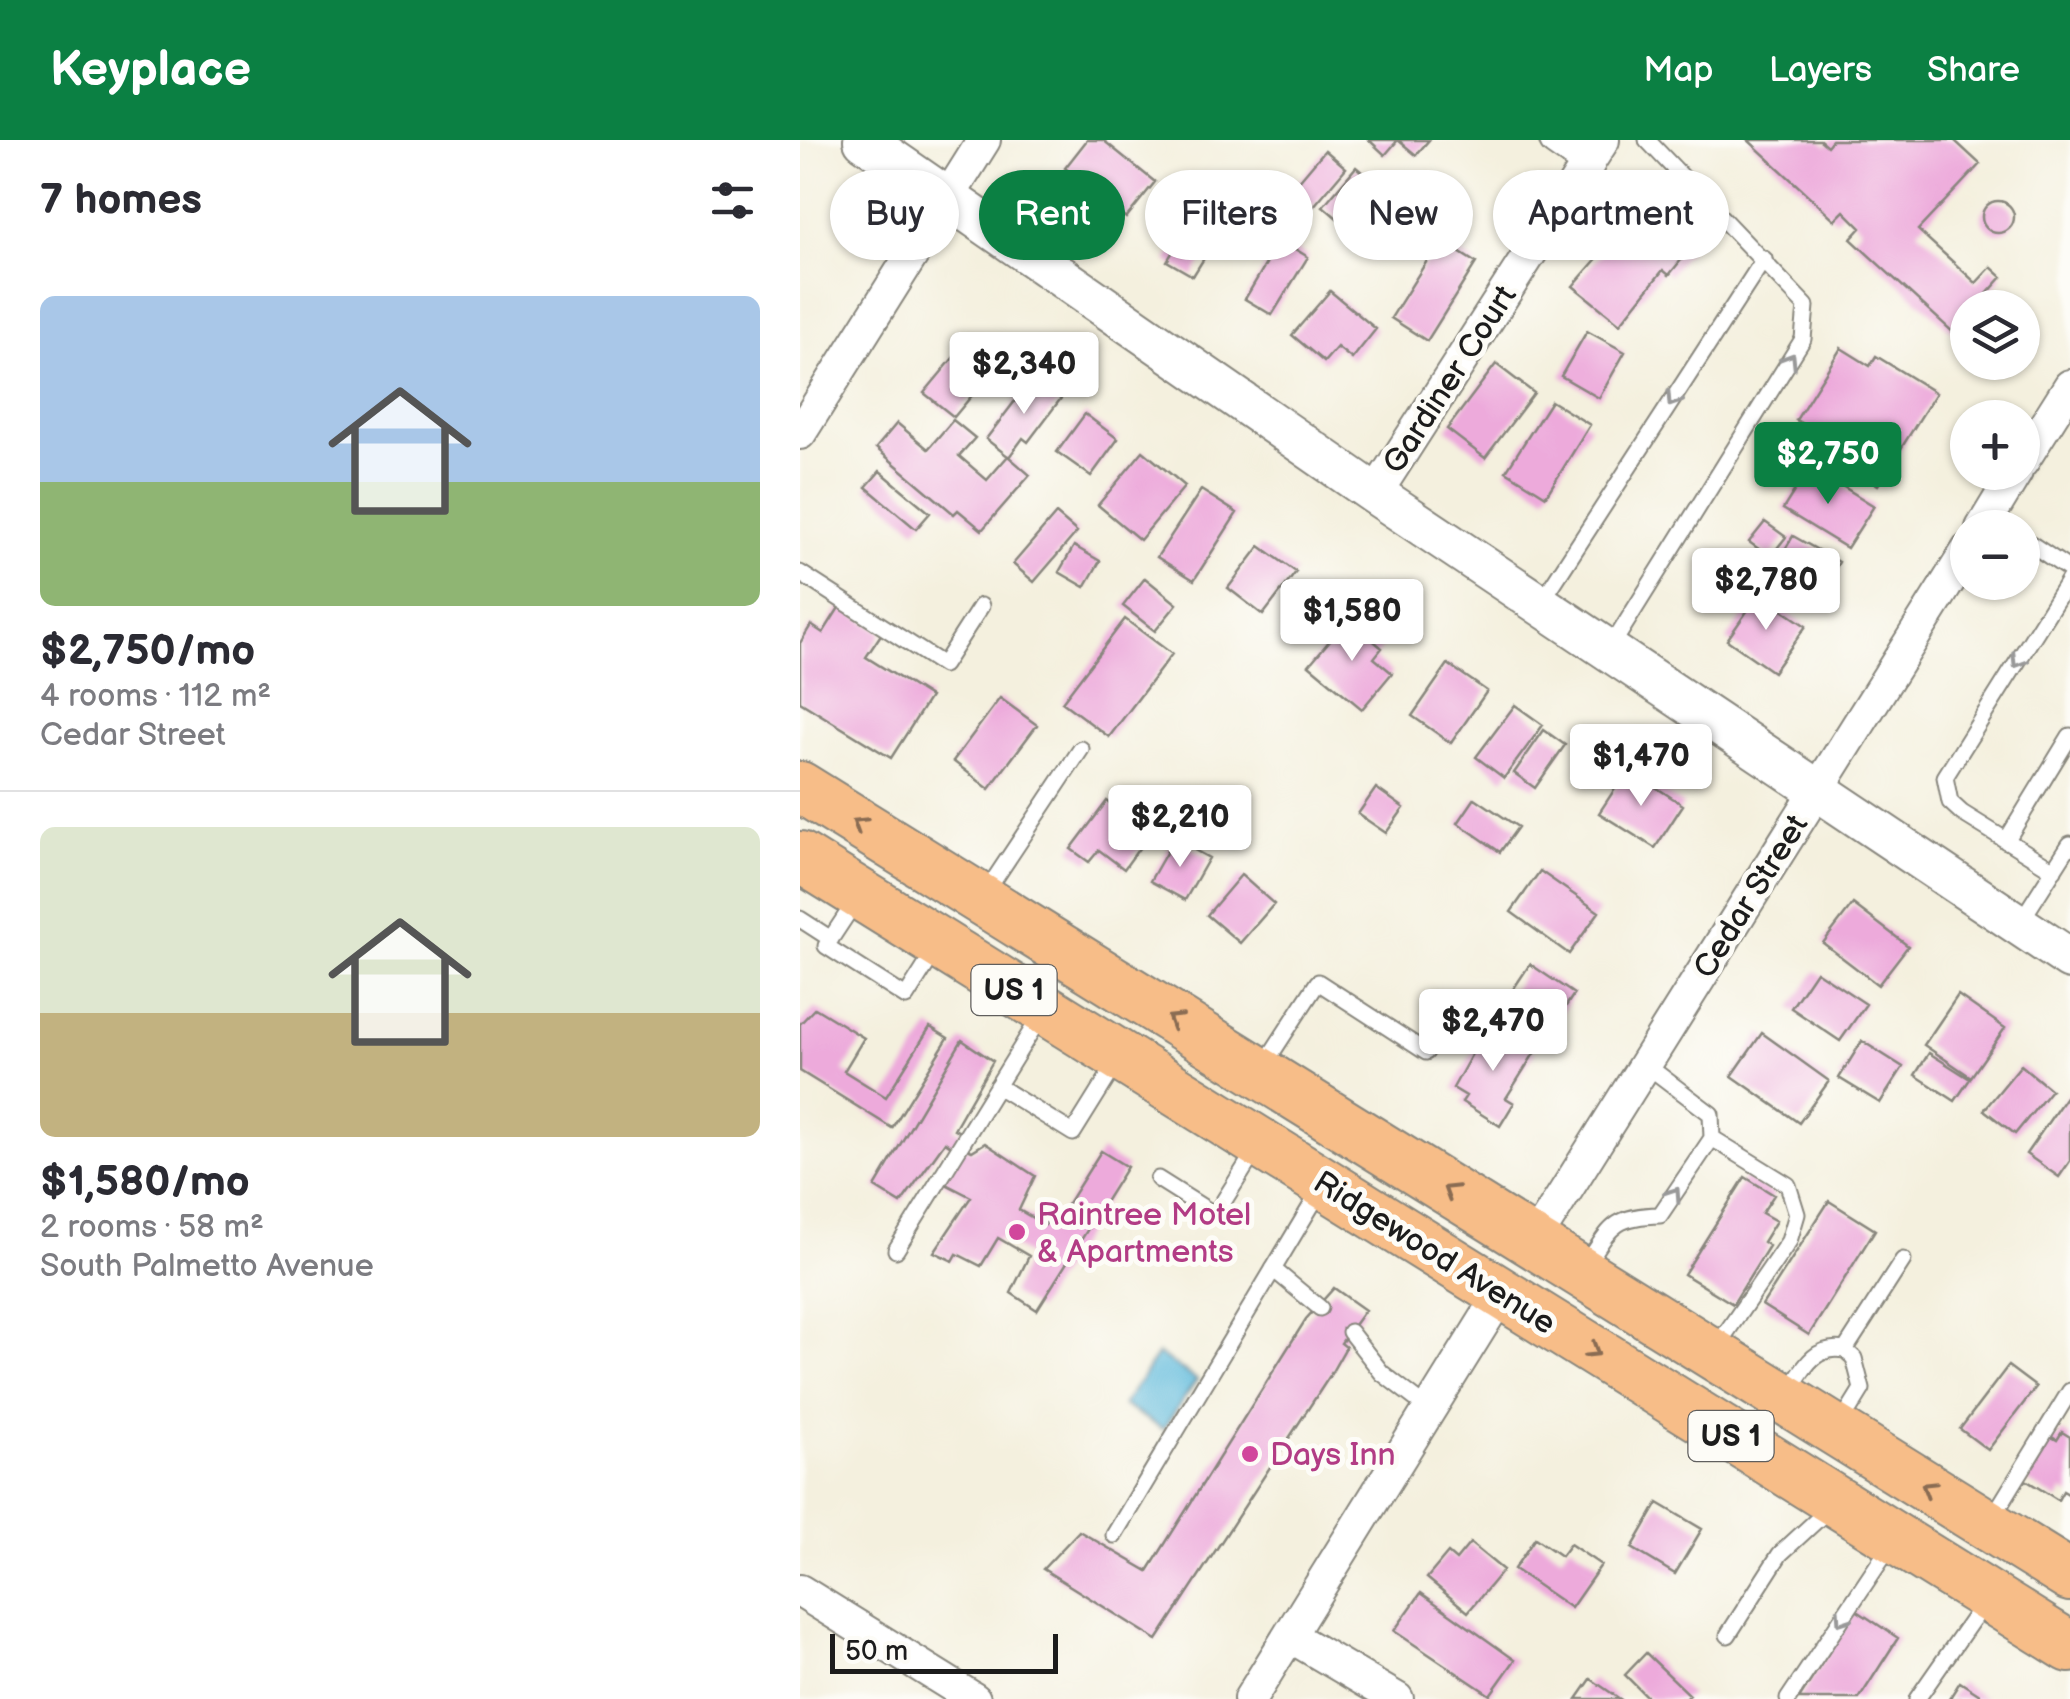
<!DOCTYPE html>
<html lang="en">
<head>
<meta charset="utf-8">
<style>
	body { margin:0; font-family:"Balsamiq Sans",sans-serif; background:#f7f7f7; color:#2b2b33; height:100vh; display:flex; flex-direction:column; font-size:38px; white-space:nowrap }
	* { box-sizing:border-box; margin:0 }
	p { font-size:32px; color:#7c7c81 }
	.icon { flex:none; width:55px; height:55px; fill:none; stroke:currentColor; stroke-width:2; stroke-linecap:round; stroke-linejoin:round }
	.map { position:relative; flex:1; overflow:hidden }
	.details { display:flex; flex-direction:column; background:#fff; width:800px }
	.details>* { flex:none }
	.top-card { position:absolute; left:30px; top:30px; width:950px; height:90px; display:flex; gap:20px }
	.buttons { position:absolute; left:1150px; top:150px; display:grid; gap:20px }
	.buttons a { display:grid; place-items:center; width:90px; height:90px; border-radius:50%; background:#fff; box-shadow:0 2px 8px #0004; font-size:50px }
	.scale { position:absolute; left:30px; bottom:25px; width:228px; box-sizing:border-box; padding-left:10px; border:5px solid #1c1c1c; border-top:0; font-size:28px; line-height:35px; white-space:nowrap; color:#1c1c1c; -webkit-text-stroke:8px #fdfcf7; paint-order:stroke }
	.price { position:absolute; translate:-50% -85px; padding:0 22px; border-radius:10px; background:#fff; color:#222; font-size:32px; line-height:65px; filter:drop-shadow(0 2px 5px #0008) }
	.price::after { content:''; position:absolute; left:50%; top:60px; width:30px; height:22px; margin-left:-15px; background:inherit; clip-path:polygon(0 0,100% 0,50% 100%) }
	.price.on { background:#0b8043; color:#fff }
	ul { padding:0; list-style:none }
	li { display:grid; align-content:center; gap:20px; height:530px; padding:0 40px }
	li+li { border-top:2px solid #e1e1e2 }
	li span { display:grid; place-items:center; height:310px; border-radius:15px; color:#555 }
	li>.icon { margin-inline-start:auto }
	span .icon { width:180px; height:180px; fill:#fffc; stroke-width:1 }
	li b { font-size:42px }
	h2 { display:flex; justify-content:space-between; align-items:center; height:120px; padding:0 40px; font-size:42px }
	.pill { padding:0 35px; border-radius:45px; background:#fff; box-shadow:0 2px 8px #0004; font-size:35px; line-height:90px }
	.pill.on { background:#0b8043; color:#fff }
	header { display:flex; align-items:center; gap:60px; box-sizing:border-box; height:140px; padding:0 50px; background:#0b8043; color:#fff }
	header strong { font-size:48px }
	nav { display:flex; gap:55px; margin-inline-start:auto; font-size:35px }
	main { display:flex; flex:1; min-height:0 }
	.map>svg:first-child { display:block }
	.water { fill:#5db9db; stroke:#3c6a7c; stroke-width:2.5 }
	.building { fill:#edaadb }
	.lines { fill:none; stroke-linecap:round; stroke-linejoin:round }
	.service-casing { stroke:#88867d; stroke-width:19 }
	.minor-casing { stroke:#88867d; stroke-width:36 }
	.tertiary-casing { stroke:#88867d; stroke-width:44 }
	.primary-casing { stroke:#88867d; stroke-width:54 }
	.service { stroke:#fff; stroke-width:15 }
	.minor { stroke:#fff; stroke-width:32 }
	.tertiary { stroke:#fff; stroke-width:40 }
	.primary { stroke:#f7bd88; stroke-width:50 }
	.oneway { stroke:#999 }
	.oneway2 { stroke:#8a6c52 }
	.hotel-dot { fill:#d1479c; stroke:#fdfcf7; stroke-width:4 }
	.labels { text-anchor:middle; stroke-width:10; stroke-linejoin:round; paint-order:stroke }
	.shield { fill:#fdfcf7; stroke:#605f5e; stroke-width:2.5 }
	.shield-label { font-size:30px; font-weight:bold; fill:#1c1c1c }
	.street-label { font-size:32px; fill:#1c1c1c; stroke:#fdfcf7 }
	.hotel-label { font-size:32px; fill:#b23c85; stroke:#fdfcf7; text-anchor:start }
</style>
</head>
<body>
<header>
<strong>Keyplace</strong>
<nav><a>Map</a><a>Layers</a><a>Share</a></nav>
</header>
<main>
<section class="details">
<h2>7 homes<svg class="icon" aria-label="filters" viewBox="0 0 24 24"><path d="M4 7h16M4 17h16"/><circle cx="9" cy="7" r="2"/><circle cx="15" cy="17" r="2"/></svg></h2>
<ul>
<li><span style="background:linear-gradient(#a9c7e8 60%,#8fb573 0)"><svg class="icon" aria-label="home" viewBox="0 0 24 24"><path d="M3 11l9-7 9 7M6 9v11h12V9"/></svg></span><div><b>$2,750/mo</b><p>4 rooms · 112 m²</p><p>Cedar Street</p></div></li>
<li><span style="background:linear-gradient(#dfe7d0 60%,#c2b280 0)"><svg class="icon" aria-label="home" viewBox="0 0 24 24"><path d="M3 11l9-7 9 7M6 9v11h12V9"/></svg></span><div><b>$1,580/mo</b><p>2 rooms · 58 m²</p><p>South Palmetto Avenue</p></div></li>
</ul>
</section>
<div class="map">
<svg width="1270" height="1559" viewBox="0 0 1270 1559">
	<rect width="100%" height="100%" fill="#fdfcf7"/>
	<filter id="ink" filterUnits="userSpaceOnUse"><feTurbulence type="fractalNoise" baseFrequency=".01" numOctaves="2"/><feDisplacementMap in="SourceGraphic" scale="20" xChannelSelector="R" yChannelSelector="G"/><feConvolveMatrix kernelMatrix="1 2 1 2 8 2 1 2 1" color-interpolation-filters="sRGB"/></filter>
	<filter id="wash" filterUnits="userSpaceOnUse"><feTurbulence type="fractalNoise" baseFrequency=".0048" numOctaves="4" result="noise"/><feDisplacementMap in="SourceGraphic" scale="40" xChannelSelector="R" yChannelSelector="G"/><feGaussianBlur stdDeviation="2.25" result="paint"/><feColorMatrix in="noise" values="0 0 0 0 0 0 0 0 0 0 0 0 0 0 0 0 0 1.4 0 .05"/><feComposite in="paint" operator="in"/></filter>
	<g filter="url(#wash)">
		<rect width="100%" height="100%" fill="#f4f0de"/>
		<!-- water -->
		<path class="water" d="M358,1214L397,1240L363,1289L323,1265Z"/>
		<g id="blocks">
			<!-- building -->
			<path class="building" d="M287,0H303L355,42L326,78L265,28Z
				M569,0H629L616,15L598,0L585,15Z
				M948,0H1020L1027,6L1032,0H1154L1180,24L1118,90L1176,143L1191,127L1202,137L1187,154L1184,163L1189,168H1168V206L1051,99L1061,88L1044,71L1035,80Z
				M525,10L546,28L513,67L492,49Z
				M556,27L585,52L552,91L523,66Z
				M468,30L490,45L464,84L441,69Z
				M1182 77a16 16 0 1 1 32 0a16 16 0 1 1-32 0Z
				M400,68L426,83L393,136L367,121Z
				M840,69L890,109L869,135L863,130L820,184L773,146Z
				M480,100L508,117L472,175L445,159Z
				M640,100L676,123L627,201L591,178Z
				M530,151L576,189L552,219L537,207L524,222L492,195Z
				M787,191L825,212L799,258L761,236Z
				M169,199L199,223L154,277L124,253Z
				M1041,208L1070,226L1076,216L1136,253L1078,345L1019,307L1025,297L996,280Z
				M696,224L734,253L685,318L647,289Z
				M234,236L262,257L228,302L223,298L209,317L186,299Z
				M751,261L790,285L746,356L706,331Z
				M285,274L318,299L291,336L257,312Z
				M153,280L175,298L159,316L187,340L208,316L230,335L182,390L158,370L154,374L76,308L97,283L128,309Z
				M343,311L385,346L340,400L298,365Z
				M1010,326L1074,366L1047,408L983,369Z
				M80,331L130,373L116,389L66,347Z
				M401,350L437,373L394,440L357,417Z
				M256,374L277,392L234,442L213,424Z
				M965,382L986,397L970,417L949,402Z
				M993,396L1039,422L1014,467L967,440Z
				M274,406L300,421L285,447L259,432Z
				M460,406L496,432L463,475L428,448Z
				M345,438L377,464L355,491L323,466Z
				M959,454L1006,486L973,532L927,500Z
				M40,466L82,493L66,517L130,557L91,618L0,562V503L11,485L23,493Z
				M325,479L372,514L309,597L262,562Z
				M548,479L582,508L574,518L592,533L562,569L509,525Z
				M648,524L687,551L651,603L612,576Z
				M200,558L237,585L189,649L153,621Z
				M715,565L743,585L704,638L676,617Z
				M744,590L765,605L735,648L714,633Z
				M828,629L883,665L855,708L799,673Z
				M576,648L604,668L586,693L558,674Z
				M675,658L718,687L700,712L658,683Z
				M307,661L350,693L324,729L299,710L289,722L271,709Z
				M374,699L409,718L385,760L350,741Z
				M740,731L799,772L769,814L711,772Z
				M441,735L474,764L440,803L407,775Z
				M1053,764L1108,806L1078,845L1023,803Z
				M730,824L774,854L752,887L708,857Z
				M1016,831L1066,864L1040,901L991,868Z
				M1158,855L1205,888L1171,937L1124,905Z
				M15,868L64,898L44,931L86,957L130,887L148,898L92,988L0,931V884Z
				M689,883L735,912L706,958L714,963L700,986L662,962L666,956L653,948Z
				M962,893L1029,941L999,983L932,936Z
				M162,900L193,921L154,989L162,993L154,1008L145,1002L101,1063L75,1047Z
				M1062,901L1103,927L1080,963L1039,938Z
				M1129,913L1170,939L1155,961L1115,935Z
				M1221,925L1251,950L1215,994L1184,970Z
				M1270,951V1021L1259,1037L1226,1014Z
				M185,1003L235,1036L219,1070L245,1085L253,1073L260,1076L301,1011L327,1027L237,1170L211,1153L229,1116L198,1098L181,1126L157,1114L153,1121L134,1112L171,1057L142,1042L163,1007L172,1011Z
				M945,1037L974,1055L962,1073L976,1081L963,1102L969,1106L933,1164L884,1134Z
				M1029,1061L1075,1090L1009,1195L962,1165Z
				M534,1148L565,1170L541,1203L546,1207L529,1237L357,1500L243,1429L279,1391L348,1431L506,1179Z
				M1208,1226L1236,1247L1188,1310L1160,1289Z
				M1262,1292L1270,1297V1355L1263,1351L1258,1360L1221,1337L1248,1295L1257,1300Z
				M858,1363L902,1389L875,1434L832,1408Z
				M735,1398L761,1416L770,1404L801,1425L771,1468L714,1429Z
				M670,1403L703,1430L668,1472L627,1438L648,1413L656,1420Z
				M621,1453L715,1520L690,1555L594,1491Z
				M1056,1470L1098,1498L1059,1559H999Z
				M846,1513L890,1555L886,1559H849L825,1535Z
				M791,1539L820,1559H777Z
				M1160,1542L1186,1559H1149Z"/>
		</g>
	</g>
	<g filter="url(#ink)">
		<use href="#blocks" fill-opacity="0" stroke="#88867d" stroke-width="2.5"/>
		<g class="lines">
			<defs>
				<path id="service" d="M1222,398L1270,430
					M0,433L143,525L181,466
					M740,464L964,119
					M811,507L1003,199L1006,166L847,0
					M1206,701L1270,596
					M1254,730L1162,673L1150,662L1145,637L1270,438
					M186,752L281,609
					M55,762L26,806L106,857L135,811
					M0,779L31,799
					M1221,781L1270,704
					M845,924L911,974L912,998
					M464,925L518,842L626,912
					M197,946L273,993L316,924
					M358,1039L415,1075L457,1008
					M96,1110L240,877
					M786,1125C811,1087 813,1076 860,1075L912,998L988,1045L997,1074L989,1101L917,1206
					M473,1129L520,1168
					M550,1192L582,1233L630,1270
					M987,1255C1002,1232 1012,1204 1045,1210
					M1041,1283L1062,1249L1054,1218L1045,1210L1103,1120
					M1191,1380L1270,1251
					M314,1395L520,1051
					M928,1495L980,1414L1030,1368
					M988,1559L1093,1402
					M1117,1559L1186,1460"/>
				<path id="minor" d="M756,0L789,23
					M0,293L184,0
					M1222,322L1270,246
					M575,354L803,0
					M1182,388L1216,332
					M733,1103L1168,410
					M0,1451L174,1559
					M490,1496L597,1559
					M450,1559L701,1154"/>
				<path id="tertiary" d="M64,0L575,354L1270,819"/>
				<path id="primary" d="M0,647L1270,1436
					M0,717L1270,1507"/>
			</defs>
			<!-- service casing -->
			<use href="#service" class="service-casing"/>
			<!-- minor casing -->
			<use href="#minor" class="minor-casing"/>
			<!-- tertiary casing -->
			<use href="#tertiary" class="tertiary-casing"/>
			<!-- primary casing -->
			<use href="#primary" class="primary-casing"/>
			<!-- service -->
			<use href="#service" class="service"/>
			<!-- minor -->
			<use href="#minor" class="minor"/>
			<!-- tertiary -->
			<use href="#tertiary" class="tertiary"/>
			<!-- primary -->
			<use href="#primary" class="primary"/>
		</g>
		<!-- one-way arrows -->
		<defs><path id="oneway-chevron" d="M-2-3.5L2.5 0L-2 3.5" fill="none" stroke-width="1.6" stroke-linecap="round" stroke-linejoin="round" transform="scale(2.5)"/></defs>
		<g class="oneway">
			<use href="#oneway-chevron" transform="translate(990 220) rotate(-58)"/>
			<use href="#oneway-chevron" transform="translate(873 260) rotate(123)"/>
			<use href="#oneway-chevron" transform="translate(1218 521) rotate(122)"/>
			<use href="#oneway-chevron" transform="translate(874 1054) rotate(-56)"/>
			<use href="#oneway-chevron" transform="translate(1042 1479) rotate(124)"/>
		</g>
		<g class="oneway2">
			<use href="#oneway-chevron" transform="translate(59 684) rotate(-148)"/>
			<use href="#oneway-chevron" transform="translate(374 880) rotate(-148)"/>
			<use href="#oneway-chevron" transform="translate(650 1051) rotate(-148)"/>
			<use href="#oneway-chevron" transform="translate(793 1211) rotate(32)"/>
			<use href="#oneway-chevron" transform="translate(1128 1348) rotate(-148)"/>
		</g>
	</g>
	<!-- markers -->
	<g class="hotel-dot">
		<circle cx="217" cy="1092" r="10"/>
		<circle cx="450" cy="1314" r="10"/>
	</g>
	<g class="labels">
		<!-- shield labels -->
		<g class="shield">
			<rect x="171.5" y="825" width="85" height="50" rx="8"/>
			<rect x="888.5" y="1271" width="85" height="50" rx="8"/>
		</g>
		<g class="shield-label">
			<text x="214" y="860">US 1</text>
			<text x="931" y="1306">US 1</text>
		</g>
		<!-- street labels -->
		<g class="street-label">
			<text transform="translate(649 239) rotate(-57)" y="11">Gardiner Court</text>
			<text transform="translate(950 756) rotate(-58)" y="11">Cedar Street</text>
			<text transform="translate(635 1112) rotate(32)" y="11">Ridgewood Avenue</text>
		</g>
		<!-- hotel labels -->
		<g class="hotel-label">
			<text x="237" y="1085">Raintree Motel<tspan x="237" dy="37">&amp; Apartments</tspan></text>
			<text x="470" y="1325">Days Inn</text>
		</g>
	</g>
</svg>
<div class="buttons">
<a><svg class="icon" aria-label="layers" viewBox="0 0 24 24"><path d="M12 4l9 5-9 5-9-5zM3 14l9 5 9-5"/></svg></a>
<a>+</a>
<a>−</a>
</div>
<div class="scale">50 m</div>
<b class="price" style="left:224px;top:277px">$2,340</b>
<b class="price on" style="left:1028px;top:367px">$2,750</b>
<b class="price" style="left:966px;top:493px">$2,780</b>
<b class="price" style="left:552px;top:524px">$1,580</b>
<b class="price" style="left:841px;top:669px">$1,470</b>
<b class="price" style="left:380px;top:730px">$2,210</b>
<b class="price" style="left:693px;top:934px">$2,470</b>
<div class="top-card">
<a class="pill">Buy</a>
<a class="pill on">Rent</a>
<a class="pill">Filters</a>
<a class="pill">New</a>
<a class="pill">Apartment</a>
</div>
</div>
</main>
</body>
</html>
